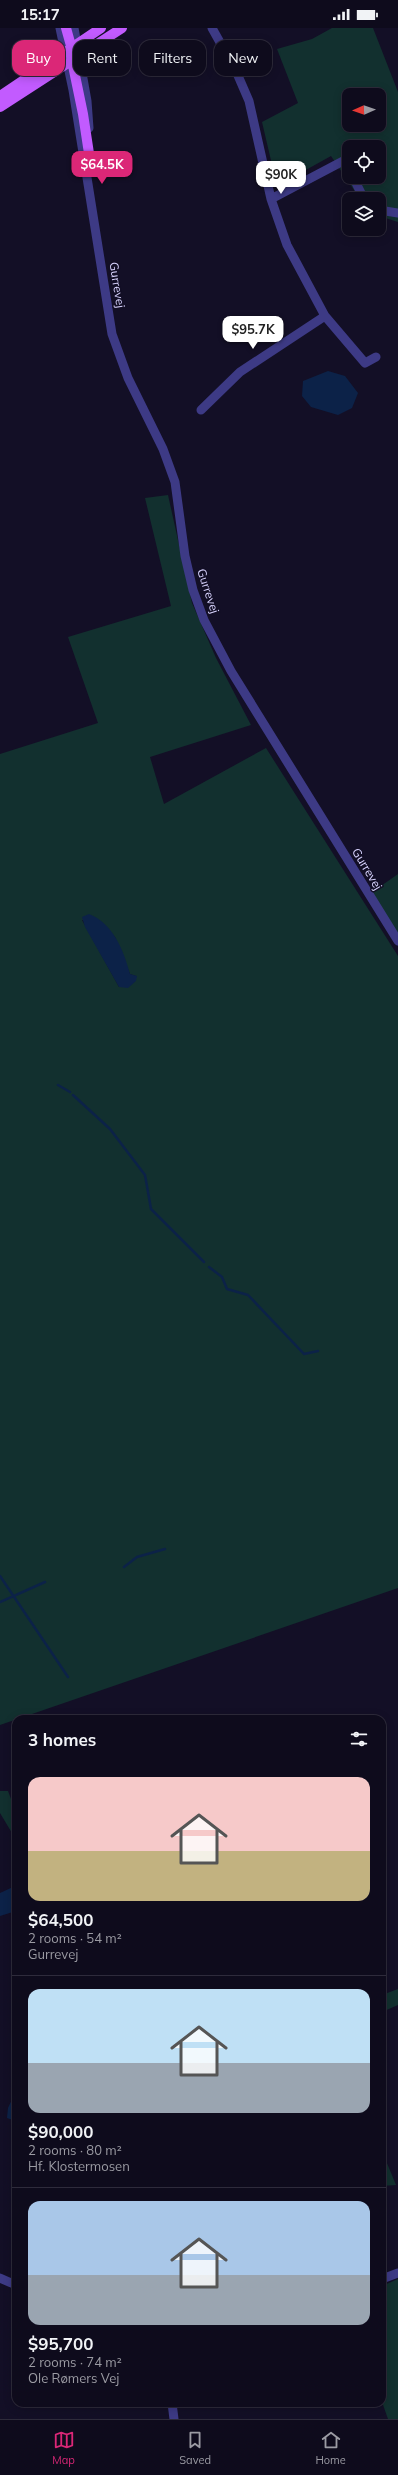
<!DOCTYPE html>
<html lang="en">
<head>
<meta charset="utf-8">
<style>
	body { margin:0; font-family:Mulish,sans-serif; background:#171425; color:#f1f3f6; height:100vh; display:flex; flex-direction:column; font-size:15px; white-space:nowrap }
	* { box-sizing:border-box; margin:0 }
	p { font-size:13px; color:#9b9ba3 }
	.icon { flex:none; width:22px; height:22px; fill:none; stroke:currentColor; stroke-width:2; stroke-linecap:round; stroke-linejoin:round }
	.map { position:relative; flex:1; overflow:hidden }
	.drawer { position:absolute; left:12px; top:1687px; width:374px; height:692px; display:flex; flex-direction:column; background:#0e0b1c; border-radius:12px; box-shadow:0 2px 10px #0003,0 0 0 1px #2e2b3b }
	.drawer>* { flex:none }
	.banner { position:absolute; left:12px; top:12px; width:374px; height:36px; display:flex; gap:8px }
	.needle { width:26px; rotate:268deg }
	.buttons { position:absolute; left:342px; top:60px; display:grid; gap:8px }
	.buttons a { display:grid; place-items:center; width:44px; height:44px; border-radius:8px; background:#0e0b1c; box-shadow:0 2px 10px #0003,0 0 0 1px #2e2b3b; font-size:20px }
	.price { position:absolute; translate:-50% -34px; padding:0 9px; border-radius:8px; background:#fff; color:#222; font-size:13px; line-height:26px; filter:drop-shadow(0 1px 2px #0008) }
	.price::after { content:''; position:absolute; left:50%; top:24px; width:12px; height:9px; margin-left:-6px; background:inherit; clip-path:polygon(0 0,100% 0,50% 100%) }
	.price.on { background:#db2777; color:#fff }
	ul { padding:0; list-style:none }
	li { display:grid; align-content:center; gap:8px; height:212px; padding:0 16px }
	li+li { border-top:1px solid #2e2b3b }
	li span { display:grid; place-items:center; height:124px; border-radius:12px; color:#555 }
	li>.icon { margin-inline-start:auto }
	span .icon { width:72px; height:72px; fill:#fffc; stroke-width:1 }
	li b { font-size:17px }
	h2 { display:flex; justify-content:space-between; align-items:center; height:48px; padding:0 16px; font-size:17px }
	.chip { padding:0 14px; border-radius:12px; background:#0e0b1c; box-shadow:0 2px 10px #0003,0 0 0 1px #2e2b3b; font-size:14px; line-height:36px }
	.chip.on { background:#db2777; color:#fff }
	.status { display:flex; justify-content:space-between; align-items:center; height:28px; padding:0 20px; background:#0e0b1c; direction:ltr }
	.status svg { height:11px; fill:currentColor }
	.menu { display:flex; justify-content:space-around; align-items:center; height:56px; border-top:1px solid #2e2b3b; background:#0e0b1c; font-size:11px; color:#9b9ba3 }
	.menu a { display:grid; justify-items:center; gap:2px }
	.menu .on { color:#db2777 }
	.map>svg:first-child { display:block }
	.green { fill:#12302f; fill-rule:evenodd }
	.water { fill:#0c2248 }
	.lines { fill:none; stroke-linecap:round; stroke-linejoin:round }
	.stream { stroke:#0c2248; stroke-width:2.5 }
	.minor { stroke:#3d3a85; stroke-width:9 }
	.major { stroke:#c25bff; stroke-width:10 }
	.labels { text-anchor:middle; stroke-width:3; stroke-linejoin:round; paint-order:stroke }
	.street-label { font-size:12px; fill:#d9d4ff; stroke:#130f26 }
</style>
</head>
<body>
<div class="status"><b>15:17</b><svg viewBox="0 0 49 12"><path d="M0 12V9h3v3zM5 12V6h3v6zM10 12V3h3v9zM15 12V0h3v12zM26 1h20v11H26zM47 4h2v5h-2z"/></svg></div>
<div class="map">
<svg width="398" height="2391" viewBox="0 0 398 2391">
	<rect width="100%" height="100%" fill="#130f26"/>
	<!-- green -->
	<path class="green" d="M332,0H373L398,64V194L379,188V171H360L331,128L277,158L262,94L298,75L277,21L312,11ZM349,67H379V97H349ZM349,119H379V149H349Z
		M168,467L192,575L216,630L251,697L150,729L164,776L266,720L398,928V1560L0,1697V726L98,695L68,609L171,578L145,470ZM82,892L103,896L115,909L130,946L136,948L119,959Z
		M398,846V907L371,865Z
		M0,1763H8L16,1784L15,1810L0,1785Z
		M398,1961V1977L382,1984V1967Z
		M382,2123L396,2157L382,2158Z
		M398,2251V2391H388L382,2374V2258Z"/>
	<!-- water -->
	<path class="water" d="M328,343L345,348L358,365L352,380L338,387L311,379L302,368L303,353Z
		M89,886C113,895 124,923 130,946L137,948L136,953L128,960L119,959L85,899L82,889Z
		M13,1859H16V1883L0,1888V1865Z
		M16,2063V2093L7,2090L8,2080Z"/>
	<g class="lines">
		<!-- stream -->
		<path class="stream" d="M58,1057L70,1064
			M73,1067L110,1101L145,1147L151,1181L204,1234
			M209,1239L222,1249L227,1261L248,1267L304,1326L318,1323
			M124,1539L137,1529L165,1521
			M0,1548L68,1649
			M0,1574L45,1554"/>
		<!-- minor -->
		<path class="minor" d="M60,0L73,62L112,306L128,350L163,421L175,454L185,528L193,562L204,592L231,643L398,913
			M74,0L87,73L89,100
			M212,0L236,43L249,73L271,171L287,217L325,288L365,335L376,329
			M353,149L364,171
			M271,171L345,132L349,141
			M379,182L398,185
			M201,382L240,344L325,288
			M0,2250L16,2257
			M382,2251L398,2245
			M172,2375L174,2391"/>
		<!-- major -->
		<path class="major" d="M66,0L73,25
			M71,28L83,86L90,132
			M0,68L101,0
			M0,79L122,0"/>
	</g>
	<g class="labels">
		<!-- street labels -->
		<g class="street-label">
			<text transform="translate(117 257) rotate(81)" y="4">Gurrevej</text>
			<text transform="translate(208 563) rotate(72)" y="4">Gurrevej</text>
			<text transform="translate(367 841) rotate(59)" y="4">Gurrevej</text>
		</g>
	</g>
</svg>
<div class="buttons">
<a><svg class="needle" viewBox="-14 -14 28 28"><path d="M0-13l5 13h-10z" fill="#e53935"/><path d="M0 13l5-13h-10z" fill="#9b9ba3"/></svg></a>
<a><svg class="icon" aria-label="locate" viewBox="0 0 24 24"><circle cx="12" cy="12" r="6"/><path d="M12 2v4M12 18v4M2 12h4M18 12h4"/></svg></a>
<a><svg class="icon" aria-label="layers" viewBox="0 0 24 24"><path d="M12 4l9 5-9 5-9-5zM3 14l9 5 9-5"/></svg></a>
</div>
<b class="price on" style="left:102px;top:157px">$64.5K</b>
<b class="price" style="left:281px;top:167px">$90K</b>
<b class="price" style="left:253px;top:322px">$95.7K</b>
<div class="banner">
<a class="chip on">Buy</a>
<a class="chip">Rent</a>
<a class="chip">Filters</a>
<a class="chip">New</a>
</div>
<section class="drawer">
<h2>3 homes<svg class="icon" aria-label="filters" viewBox="0 0 24 24"><path d="M4 7h16M4 17h16"/><circle cx="9" cy="7" r="2"/><circle cx="15" cy="17" r="2"/></svg></h2>
<ul>
<li><span style="background:linear-gradient(#f6c9c9 60%,#c2b280 0)"><svg class="icon" aria-label="home" viewBox="0 0 24 24"><path d="M3 11l9-7 9 7M6 9v11h12V9"/></svg></span><div><b>$64,500</b><p>2 rooms · 54 m²</p><p>Gurrevej</p></div></li>
<li><span style="background:linear-gradient(#bfe0f5 60%,#9aa5b1 0)"><svg class="icon" aria-label="home" viewBox="0 0 24 24"><path d="M3 11l9-7 9 7M6 9v11h12V9"/></svg></span><div><b>$90,000</b><p>2 rooms · 80 m²</p><p>Hf. Klostermosen</p></div></li>
<li><span style="background:linear-gradient(#a9c7e8 60%,#9aa5b1 0)"><svg class="icon" aria-label="home" viewBox="0 0 24 24"><path d="M3 11l9-7 9 7M6 9v11h12V9"/></svg></span><div><b>$95,700</b><p>2 rooms · 74 m²</p><p>Ole Rømers Vej</p></div></li>
</ul>
</section>
</div>
<nav class="menu">
<a class="on"><svg class="icon" aria-label="map" viewBox="0 0 24 24"><path d="M3 6l6-2 6 2 6-2v14l-6 2-6-2-6 2zM9 4v14M15 6v14"/></svg>Map</a>
<a><svg class="icon" aria-label="saved" viewBox="0 0 24 24"><path d="M7 4h10v16l-5-4-5 4z"/></svg>Saved</a>
<a><svg class="icon" aria-label="home" viewBox="0 0 24 24"><path d="M3 11l9-7 9 7M6 9v11h12V9"/></svg>Home</a>
</nav>
</body>
</html>
